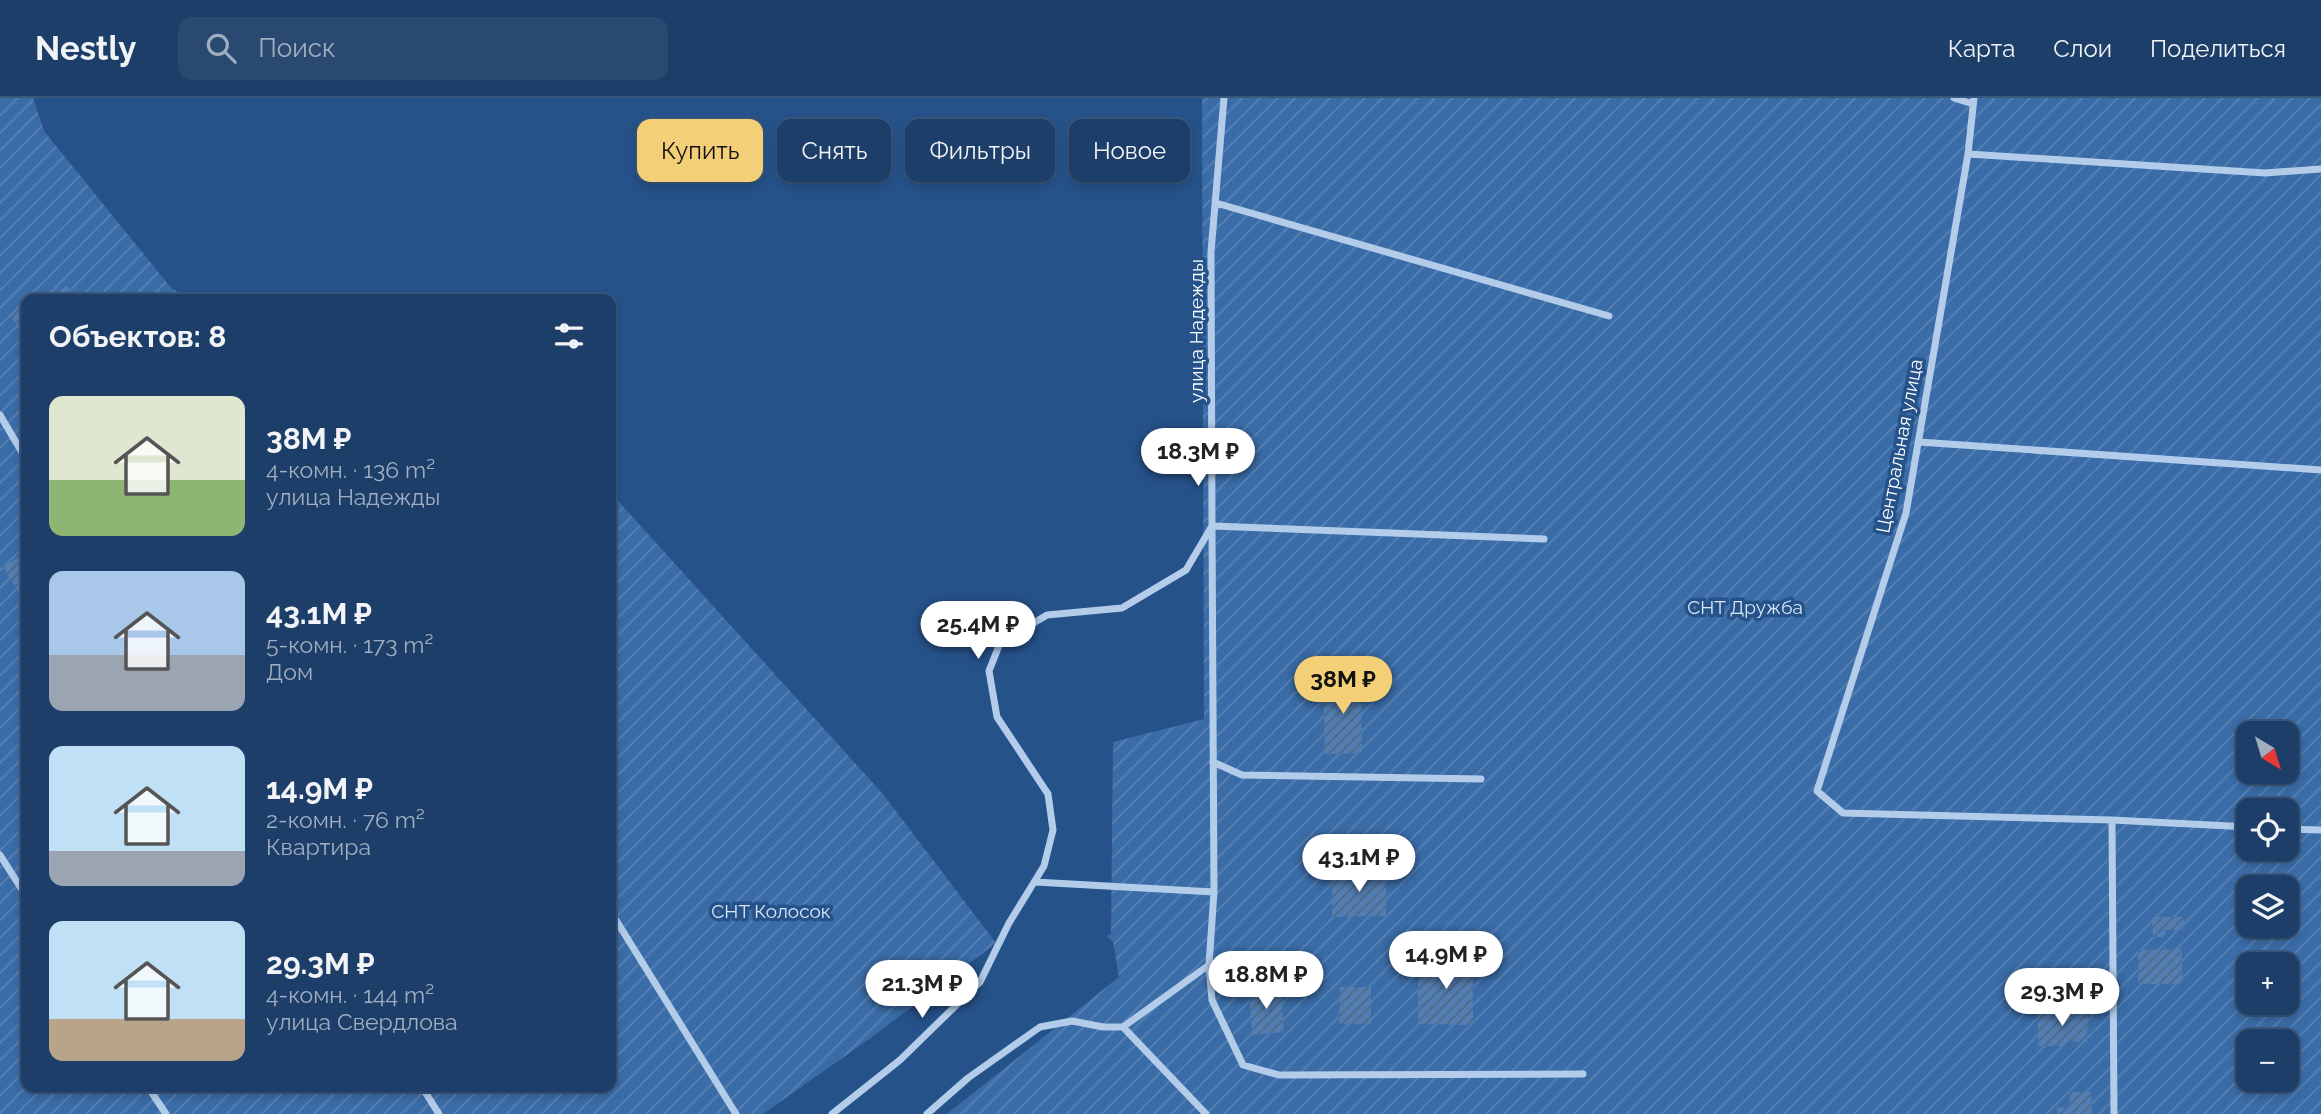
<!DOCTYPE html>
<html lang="ru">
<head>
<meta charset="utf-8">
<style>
	body { margin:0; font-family:Raleway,sans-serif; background:#294971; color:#f1f3f6; height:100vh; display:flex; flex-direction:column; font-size:26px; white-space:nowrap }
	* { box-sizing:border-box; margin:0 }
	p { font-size:23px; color:#a0aec0 }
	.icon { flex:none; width:38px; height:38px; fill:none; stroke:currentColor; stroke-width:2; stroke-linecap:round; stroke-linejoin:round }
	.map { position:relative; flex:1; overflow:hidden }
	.details { position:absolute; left:21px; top:196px; width:595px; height:798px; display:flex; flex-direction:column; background:#1c3e68; border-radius:14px; box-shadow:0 4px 10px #0003,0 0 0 2px #3a577c }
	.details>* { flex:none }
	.banner { position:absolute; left:637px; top:21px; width:665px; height:63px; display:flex; gap:14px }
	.needle { width:46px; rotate:142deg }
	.controls { position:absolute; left:2236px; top:623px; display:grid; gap:14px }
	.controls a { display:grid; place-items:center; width:63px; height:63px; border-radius:14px; background:#1c3e68; box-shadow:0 4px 10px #0003,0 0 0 2px #3a577c; font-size:35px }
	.price { position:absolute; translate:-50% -60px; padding:0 16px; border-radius:24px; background:#fff; color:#222; font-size:23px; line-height:46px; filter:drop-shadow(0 2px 4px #0008) }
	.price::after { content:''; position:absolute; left:50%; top:42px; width:21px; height:16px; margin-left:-10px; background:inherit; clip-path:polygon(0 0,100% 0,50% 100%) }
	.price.selected { background:#f3cf78; color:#111 }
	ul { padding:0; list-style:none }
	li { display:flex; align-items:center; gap:21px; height:175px; padding:0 28px }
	li span { display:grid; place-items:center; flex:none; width:196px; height:140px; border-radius:14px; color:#555 }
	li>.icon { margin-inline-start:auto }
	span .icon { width:84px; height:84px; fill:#fffc; stroke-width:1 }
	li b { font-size:30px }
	h2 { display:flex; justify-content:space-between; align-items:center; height:84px; padding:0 28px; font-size:30px }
	.chip { padding:0 24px; border-radius:14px; background:#1c3e68; box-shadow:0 4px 10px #0003,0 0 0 2px #3a577c; font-size:24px; line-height:63px }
	.chip.selected { background:#f3cf78; color:#111 }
	header { display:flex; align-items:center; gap:42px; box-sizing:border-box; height:98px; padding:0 35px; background:#1c3e68; border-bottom:2px solid #3a577c }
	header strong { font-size:33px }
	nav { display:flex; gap:38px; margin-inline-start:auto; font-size:24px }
	.search { width:490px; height:63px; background:#294971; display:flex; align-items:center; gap:18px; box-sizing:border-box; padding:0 24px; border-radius:14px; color:#a0aec0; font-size:26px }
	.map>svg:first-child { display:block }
	.garden { fill:url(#garden-furrows); fill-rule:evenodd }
	.building { fill:url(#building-hatch) }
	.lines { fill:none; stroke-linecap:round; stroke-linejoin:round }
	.minor { stroke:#b3ccea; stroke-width:7 }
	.labels { text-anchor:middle; stroke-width:7; stroke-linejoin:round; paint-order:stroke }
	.street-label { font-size:19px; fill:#fff; stroke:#26528a }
	.park-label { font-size:19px; fill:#d7e6f7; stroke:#26528a }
</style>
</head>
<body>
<header>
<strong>Nestly</strong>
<div class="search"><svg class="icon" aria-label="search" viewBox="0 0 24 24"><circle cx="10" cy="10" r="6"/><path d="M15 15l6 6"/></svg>Поиск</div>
<nav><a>Карта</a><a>Слои</a><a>Поделиться</a></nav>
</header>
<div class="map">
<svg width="2321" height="1016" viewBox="0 0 2321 1016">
	<defs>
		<pattern id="garden-furrows" width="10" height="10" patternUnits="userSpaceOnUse" patternTransform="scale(1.75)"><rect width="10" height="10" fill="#3a6ca7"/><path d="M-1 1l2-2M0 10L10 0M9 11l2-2" fill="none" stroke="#5882b4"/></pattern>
		<pattern id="building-hatch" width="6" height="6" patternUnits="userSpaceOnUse" patternTransform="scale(1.75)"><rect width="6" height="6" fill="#527eb3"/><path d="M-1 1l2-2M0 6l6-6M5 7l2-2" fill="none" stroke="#4f6885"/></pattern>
	</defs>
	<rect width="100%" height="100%" fill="#26528a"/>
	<!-- garden -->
	<path class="garden" d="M0,0H33L44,33L172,191L194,201H26V989H611V395L883,696L996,845L872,939L763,1016H0Z
		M1202,0H2321V1016H947L1119,879L1113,844L1107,838L1111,836L1113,644L1204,621ZM2249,635H2287V674H2249ZM2249,712H2287V751H2249ZM2249,789H2287V828H2249ZM2249,866H2287V905H2249ZM2249,943H2287V982H2249Z"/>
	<!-- building -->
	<path class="building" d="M67,188L75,201H36L51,191L54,196Z
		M26,207V243L10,217Z
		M26,455V506L3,469Z
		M1361,580L1362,655L1325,656L1323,581Z
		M1386,774V818L1332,819V775Z
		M2152,819H2184V832H2165L2166,839H2153Z
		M2182,851V886H2138V852Z
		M1418,860H1473V927L1418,926Z
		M1276,888V896H1281L1284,934L1252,937L1249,890Z
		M1340,889H1371V926H1339Z
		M2038,914H2088L2087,944L2065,943V948H2038Z
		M2069,994H2091L2092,1016H2058L2057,1010L2070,1009Z"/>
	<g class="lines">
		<!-- minor -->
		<path class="minor" d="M1224,0L1211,154L1212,428L1544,441
			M1954,0L1973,6
			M1974,0L1968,56L1906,415L1817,693L1843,715L2112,722L2249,729
			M1968,56L2265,75L2321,71
			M1216,105L1609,218
			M0,317L26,361
			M1919,344L2321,372
			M1213,664L1242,677L1481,681
			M2112,722L2114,1016
			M2287,731L2321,732
			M0,757L26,798
			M1035,784L1214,794L1212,429
			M1214,794L1209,867L1212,902L1243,967L1279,977L1583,976
			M611,814L736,1016
			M1123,929L1206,1016
			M148,989L166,1016
			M422,989L439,1016
			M832,1016L900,962L980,884L1009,825L1044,768L1053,732L1048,696L997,619L989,573L1000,545L1047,517L1122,510L1186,472L1212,428
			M927,1016L968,980L1040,929L1072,923L1103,929H1123L1209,867"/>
	</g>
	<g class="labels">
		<!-- street labels -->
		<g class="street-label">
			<text transform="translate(1196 233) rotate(-90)" y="7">улица Надежды</text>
			<text transform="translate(1899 348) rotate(-79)" y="7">Центральная улица</text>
		</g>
		<!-- park labels -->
		<g class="park-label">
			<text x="1745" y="516">СНТ Дружба</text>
			<text x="771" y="820">СНТ Колосок</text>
		</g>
	</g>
</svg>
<div class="controls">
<a><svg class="needle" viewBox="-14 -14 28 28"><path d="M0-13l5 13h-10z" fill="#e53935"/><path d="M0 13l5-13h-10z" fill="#a0aec0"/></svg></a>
<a><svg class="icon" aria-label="locate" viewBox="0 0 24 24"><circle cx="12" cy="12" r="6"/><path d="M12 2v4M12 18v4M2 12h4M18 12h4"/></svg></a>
<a><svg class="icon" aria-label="layers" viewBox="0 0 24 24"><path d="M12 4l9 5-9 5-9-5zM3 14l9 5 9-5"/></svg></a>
<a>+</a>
<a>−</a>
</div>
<b class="price" style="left:1198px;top:390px">18.3M ₽</b>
<b class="price" style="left:978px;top:563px">25.4M ₽</b>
<b class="price selected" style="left:1343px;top:618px">38M ₽</b>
<b class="price" style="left:1359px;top:796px">43.1M ₽</b>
<b class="price" style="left:1446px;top:893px">14.9M ₽</b>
<b class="price" style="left:1266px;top:913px">18.8M ₽</b>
<b class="price" style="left:922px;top:922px">21.3M ₽</b>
<b class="price" style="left:2062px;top:930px">29.3M ₽</b>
<div class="banner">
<a class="chip selected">Купить</a>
<a class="chip">Снять</a>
<a class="chip">Фильтры</a>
<a class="chip">Новое</a>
</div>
<section class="details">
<h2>Объектов: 8<svg class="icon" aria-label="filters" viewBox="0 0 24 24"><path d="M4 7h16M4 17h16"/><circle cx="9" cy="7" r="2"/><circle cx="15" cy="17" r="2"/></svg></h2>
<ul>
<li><span style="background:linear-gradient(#dfe7d0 60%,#8fb573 0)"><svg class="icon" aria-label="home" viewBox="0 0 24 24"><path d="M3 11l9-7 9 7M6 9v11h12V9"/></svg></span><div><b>38M ₽</b><p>4-комн. · 136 m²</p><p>улица Надежды</p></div></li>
<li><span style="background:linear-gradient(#a9c7e8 60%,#9aa5b1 0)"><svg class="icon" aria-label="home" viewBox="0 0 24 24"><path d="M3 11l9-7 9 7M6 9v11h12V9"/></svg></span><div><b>43.1M ₽</b><p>5-комн. · 173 m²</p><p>Дом</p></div></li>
<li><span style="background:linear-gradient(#bfe0f5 75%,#9aa5b1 0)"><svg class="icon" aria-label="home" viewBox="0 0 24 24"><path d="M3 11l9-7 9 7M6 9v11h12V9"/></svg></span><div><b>14.9M ₽</b><p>2-комн. · 76 m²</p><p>Квартира</p></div></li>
<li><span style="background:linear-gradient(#bfe0f5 70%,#b9a48a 0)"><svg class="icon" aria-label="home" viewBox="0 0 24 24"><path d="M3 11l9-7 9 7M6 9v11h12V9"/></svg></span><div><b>29.3M ₽</b><p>4-комн. · 144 m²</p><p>улица Свердлова</p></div></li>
</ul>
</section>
</div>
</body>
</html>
